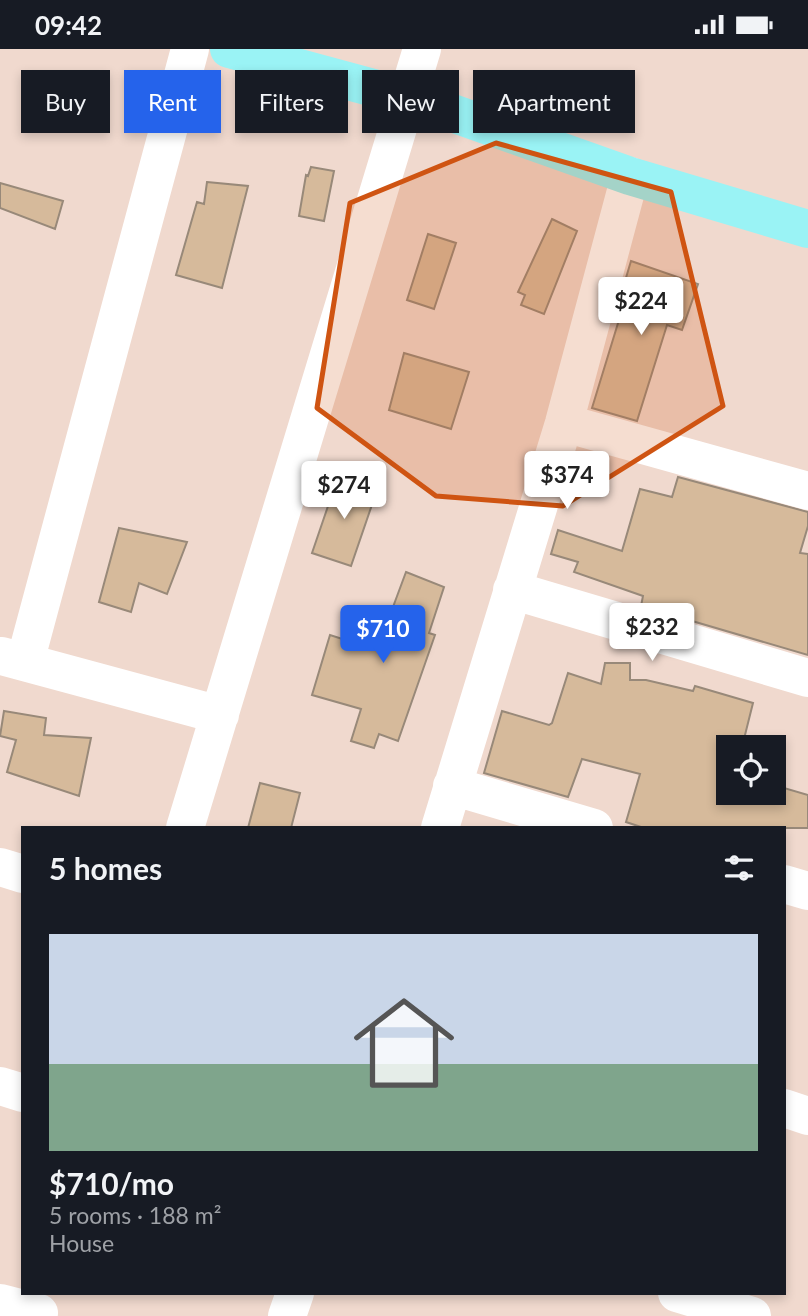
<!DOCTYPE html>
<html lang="en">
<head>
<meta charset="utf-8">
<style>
	body { margin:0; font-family:Lato,sans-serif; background:#242831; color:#f1f3f6; height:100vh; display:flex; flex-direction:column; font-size:26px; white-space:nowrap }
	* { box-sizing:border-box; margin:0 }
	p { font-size:23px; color:#9ea1a6 }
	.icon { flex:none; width:38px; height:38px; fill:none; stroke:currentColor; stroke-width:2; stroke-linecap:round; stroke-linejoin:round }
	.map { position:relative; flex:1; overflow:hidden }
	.panel { position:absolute; left:21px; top:777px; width:765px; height:469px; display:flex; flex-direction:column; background:#171b24; border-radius:0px; box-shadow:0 4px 10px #0003 }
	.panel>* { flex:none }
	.banner { position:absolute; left:21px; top:21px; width:766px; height:63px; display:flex; gap:14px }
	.buttons { position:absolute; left:716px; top:686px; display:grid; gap:14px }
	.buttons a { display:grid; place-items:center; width:70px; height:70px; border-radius:0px; background:#171b24; box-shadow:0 4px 10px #0003; font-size:35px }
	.price { position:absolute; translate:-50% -60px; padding:0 16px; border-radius:7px; background:#fff; color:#222; font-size:23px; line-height:46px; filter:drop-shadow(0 2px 4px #0008) }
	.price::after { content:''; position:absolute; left:50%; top:42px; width:21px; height:16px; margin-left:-10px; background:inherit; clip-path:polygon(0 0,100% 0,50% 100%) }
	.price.selected { background:#2563eb; color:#fff }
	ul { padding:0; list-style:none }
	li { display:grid; align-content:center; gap:14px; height:371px; padding:0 28px }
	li+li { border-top:2px solid #363941 }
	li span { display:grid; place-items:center; height:217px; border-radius:0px; color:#555 }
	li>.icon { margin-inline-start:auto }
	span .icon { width:126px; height:126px; fill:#fffc; stroke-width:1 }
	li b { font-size:30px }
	h2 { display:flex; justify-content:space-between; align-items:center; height:84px; padding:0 28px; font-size:30px }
	.tag { padding:0 24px; border-radius:0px; background:#171b24; box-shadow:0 4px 10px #0003; font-size:24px; line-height:63px }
	.tag.selected { background:#2563eb; color:#fff }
	.status { display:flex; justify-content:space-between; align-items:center; height:49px; padding:0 35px; background:#171b24; direction:ltr }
	.status svg { height:19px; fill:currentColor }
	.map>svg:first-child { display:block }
	.building { fill:#d6ba9b; stroke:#988979; stroke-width:2 }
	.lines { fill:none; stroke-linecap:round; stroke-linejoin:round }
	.minor { stroke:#fff; stroke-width:38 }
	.major { stroke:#9af3f5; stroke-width:38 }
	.marked { fill:#cf5412; fill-opacity:0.2; stroke:#cf5412; stroke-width:5; stroke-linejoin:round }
</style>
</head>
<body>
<div class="status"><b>09:42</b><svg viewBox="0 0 49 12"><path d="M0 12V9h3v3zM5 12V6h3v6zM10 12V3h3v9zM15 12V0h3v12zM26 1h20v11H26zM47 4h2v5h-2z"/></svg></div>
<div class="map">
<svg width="808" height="1267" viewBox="0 0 808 1267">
	<rect width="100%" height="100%" fill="#f0d9ce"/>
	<!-- building -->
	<path class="building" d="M311,118L334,122L324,172L299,167L306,126L308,127Z
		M207,133L248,137L222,239L176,226L197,153L204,155Z
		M0,134L63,152L55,180L0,159Z
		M552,170L577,182L544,265L521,256L525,246L518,243Z
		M428,185L456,194L434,260L407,251Z
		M631,212L698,235L682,281L667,276L637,372L592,359L622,261L617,259Z
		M404,304L469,323L451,380L389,361Z
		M340,422L376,444L351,517L312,504Z
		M678,428L808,463V477L800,504L808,505V606L641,557L643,547L574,523L578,513L551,505L558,481L622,502L640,440L672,448Z
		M119,479L187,493L167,545L139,534L131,563L99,553Z
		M406,523L444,538L429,584L435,586L398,692L379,685L374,699L351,692L361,660L312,646L330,586L377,601Z
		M605,614H630V631H646L693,642L695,637L753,654L742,698H728V744H774V736L808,746V779H644L626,773L640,725L582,710L568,748L484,724L502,662L549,676L552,674L568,624L601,635Z
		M4,662L46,669L44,686L91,689L79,747L7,723L16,691L0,687Z
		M260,734L300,744L291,779H248Z"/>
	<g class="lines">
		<!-- minor -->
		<path class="minor" d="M564,374L808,442
			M512,541L808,629
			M2,607L220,666
			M25,613L190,0
			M452,737L594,779
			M185,779L422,0
			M440,779L564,374L630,127
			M0,818L23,825
			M784,835L808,842
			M0,1037L23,1044
			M784,1059L808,1067
			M677,1244L752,1267
			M0,1254L39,1264
			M287,1267L295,1244"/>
		<!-- major -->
		<path class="major" d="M229,0L407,48L630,127L808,180"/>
	</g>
	<!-- marked area -->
	<path class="marked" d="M496,94L671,143L723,357L563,457L436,447L317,359L350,154Z"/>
</svg>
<div class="buttons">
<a><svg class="icon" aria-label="locate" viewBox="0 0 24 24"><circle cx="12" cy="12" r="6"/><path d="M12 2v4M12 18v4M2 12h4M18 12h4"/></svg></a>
</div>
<b class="price" style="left:641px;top:288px">$224</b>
<b class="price" style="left:567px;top:462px">$374</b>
<b class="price" style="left:344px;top:472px">$274</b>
<b class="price" style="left:652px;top:614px">$232</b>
<b class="price selected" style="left:383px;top:616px">$710</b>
<div class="banner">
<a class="tag">Buy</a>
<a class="tag selected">Rent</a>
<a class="tag">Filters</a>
<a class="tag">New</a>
<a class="tag">Apartment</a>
</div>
<section class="panel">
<h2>5 homes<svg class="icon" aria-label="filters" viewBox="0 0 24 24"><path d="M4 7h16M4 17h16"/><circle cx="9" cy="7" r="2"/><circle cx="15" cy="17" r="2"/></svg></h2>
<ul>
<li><span style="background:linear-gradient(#c9d6e8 60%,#7fa58c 0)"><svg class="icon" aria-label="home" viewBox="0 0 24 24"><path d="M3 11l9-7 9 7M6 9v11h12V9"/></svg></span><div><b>$710/mo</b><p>5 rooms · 188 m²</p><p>House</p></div></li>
</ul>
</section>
</div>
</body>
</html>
